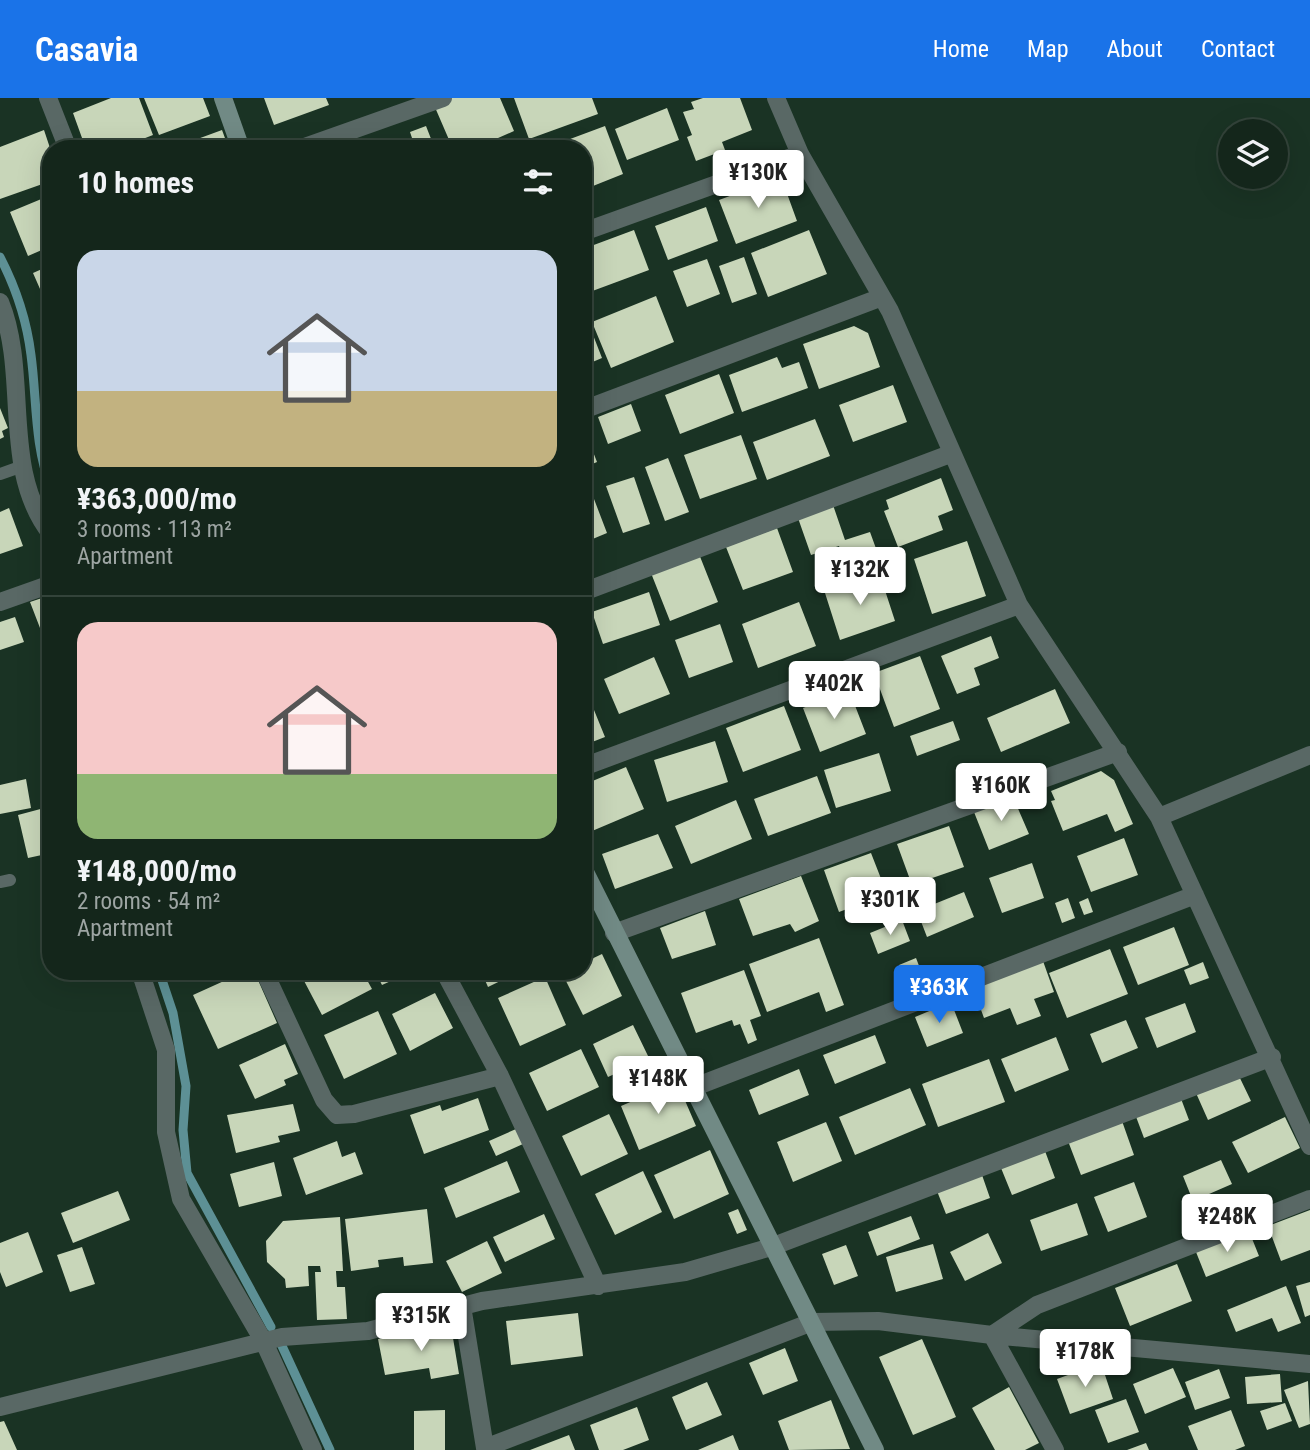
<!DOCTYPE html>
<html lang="en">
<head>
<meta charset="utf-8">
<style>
	body { margin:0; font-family:"Roboto Condensed",sans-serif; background:#1d2e24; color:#f1f3f6; height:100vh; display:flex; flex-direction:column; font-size:26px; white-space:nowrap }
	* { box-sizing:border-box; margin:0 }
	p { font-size:23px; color:#9da5a3 }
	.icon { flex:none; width:38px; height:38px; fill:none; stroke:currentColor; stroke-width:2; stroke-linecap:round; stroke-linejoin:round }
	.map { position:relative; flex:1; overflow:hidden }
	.drawer { position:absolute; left:42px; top:42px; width:550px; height:840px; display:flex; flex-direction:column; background:#14261b; border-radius:28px; box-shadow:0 7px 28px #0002,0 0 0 2px #33433a }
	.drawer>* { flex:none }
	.tools { position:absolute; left:1218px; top:21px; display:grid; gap:14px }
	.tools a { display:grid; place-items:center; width:70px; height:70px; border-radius:50%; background:#14261b; box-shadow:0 7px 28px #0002,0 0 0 2px #33433a; font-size:35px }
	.price { position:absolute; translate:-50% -60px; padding:0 16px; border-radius:7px; background:#fff; color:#222; font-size:23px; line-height:46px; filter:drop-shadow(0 2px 4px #0008) }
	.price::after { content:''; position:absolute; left:50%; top:42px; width:21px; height:16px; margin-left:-10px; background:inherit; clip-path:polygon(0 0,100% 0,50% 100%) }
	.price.current { background:#1a73e8; color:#fff }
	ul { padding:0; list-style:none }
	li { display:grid; align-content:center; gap:14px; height:371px; padding:0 35px }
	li+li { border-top:2px solid #33433a }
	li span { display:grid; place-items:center; height:217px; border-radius:21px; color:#555 }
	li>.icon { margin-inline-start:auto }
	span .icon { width:126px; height:126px; fill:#fffc; stroke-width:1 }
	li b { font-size:30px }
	h2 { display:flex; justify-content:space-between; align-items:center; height:84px; padding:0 35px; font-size:30px }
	header { display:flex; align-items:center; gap:42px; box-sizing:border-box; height:98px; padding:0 35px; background:#1a73e8; color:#fff }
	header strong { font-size:33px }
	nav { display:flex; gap:38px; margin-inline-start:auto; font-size:24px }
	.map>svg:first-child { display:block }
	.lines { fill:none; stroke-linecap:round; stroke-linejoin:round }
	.stream { stroke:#5d9095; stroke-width:9 }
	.building { fill:#c8d6b9 }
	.lane { stroke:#596865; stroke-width:12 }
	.street { stroke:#596865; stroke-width:18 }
	.secondary { stroke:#718a85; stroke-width:18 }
</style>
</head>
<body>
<header>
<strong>Casavia</strong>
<nav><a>Home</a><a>Map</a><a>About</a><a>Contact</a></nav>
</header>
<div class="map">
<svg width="1310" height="1352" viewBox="0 0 1310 1352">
	<rect width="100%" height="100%" fill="#1a3324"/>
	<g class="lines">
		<!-- stream -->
		<path class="stream" d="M0,159C15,188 27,224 31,257C37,301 34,347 51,390
			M159,873L173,915L186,988L183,1032L187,1075L271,1229
			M282,1248L330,1352"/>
	</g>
	<!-- building -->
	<path class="building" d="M111,0H139L153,37L117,51H86L73,15Z
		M144,0H203L210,18L159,37Z
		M264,0H326L329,7L274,27Z
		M449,0H500L514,33L473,51H453L434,7Z
		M514,0H592L598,16L529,41Z
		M703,0H740L752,32L722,44L725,52L696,63L687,39L692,37L683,14L694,11L691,4Z
		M667,10L679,42L627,62L615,31Z
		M426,28L435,51H394L413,43L410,34Z
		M605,28L623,76L583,92V51L546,50Z
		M44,32L51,53V83L0,101V49Z
		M222,32L229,51H173V50Z
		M390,43L393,51H370Z
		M781,79L797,123L736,146L719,102Z
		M51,97V148L28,158L10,114Z
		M706,109L718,143L668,162L655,128Z
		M634,132L649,172L587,195L583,183V151Z
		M809,132L827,176L768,199L751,155Z
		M744,159L757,196L732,205L719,168Z
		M707,161L720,196L687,209L673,173Z
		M51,167V216L33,175Z
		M656,198L674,244L611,270L592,224Z
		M586,219L602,260L583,268V220Z
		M854,228L868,235L880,269L819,291L803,246Z
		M777,259L782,270L799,264L808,290L742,314L729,277Z
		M719,276L734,315L680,336L665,297Z
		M893,287L907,324L853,344L839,307Z
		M631,306L641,333L608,346L598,319Z
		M0,310L8,330L2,333L4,339L0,341Z
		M815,321L830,358L767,382L753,344Z
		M583,328L597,364L583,370Z
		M741,337L757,381L700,401L684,357Z
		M668,360L689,414L665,423L645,369Z
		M634,379L650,426L623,435L606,388Z
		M941,380L953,412L938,418L943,432L898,449L884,413L889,411L886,402Z
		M594,401L607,435L583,445V405Z
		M833,407L845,442L870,434L878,456L846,468L839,448L811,457L798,420Z
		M9,410L23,448L0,456V414Z
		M777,430L793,474L743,492L726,449Z
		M967,443L986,498L932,516L914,461Z
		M699,456L718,504L670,523L651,475Z
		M880,477L895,523L840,542L825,495Z
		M649,494L660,527L603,546L592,514Z
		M51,497V526L40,530L30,504Z
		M799,504L816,548L758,570L742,526Z
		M15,519L24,544L0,552V524Z
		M720,526L733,564L689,580L675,542Z
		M991,538L999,560L974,570L980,587L957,596L941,558Z
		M920,558L940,611L894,629L874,575Z
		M654,559L670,596L619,616L604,581Z
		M583,585L605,639L587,646L583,636Z
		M1055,591L1070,625L1001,654L987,620Z
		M849,592L866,636L820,654L803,610Z
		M784,608L801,652L743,674L726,630Z
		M953,623L960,642L917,658L910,638Z
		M715,643L728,684L667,704L654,662Z
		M879,655L891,693L836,710L824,672Z
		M626,669L644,711L585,736L583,687Z
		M1101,673L1114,682L1133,726L1115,734L1107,716L1063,733L1051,703L1055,702L1051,693Z
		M817,678L831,715L768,738L754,701Z
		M26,681L31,710L0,716V687Z
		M1013,699L1029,736L989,752L974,714Z
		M736,702L752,741L691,766L675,728Z
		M48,709L51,755L28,760L18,717Z
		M949,728L964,769L912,787L897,746Z
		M658,736L673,770L615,791L602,756Z
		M1124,740L1138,777L1091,794L1077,758Z
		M871,755L887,796L839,814L824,772Z
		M1032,765L1044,800L1002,815L989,780Z
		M801,778L819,823L795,834L790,826L753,838L739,801Z
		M964,794L974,819L927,839L917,813Z
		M1068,800L1075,820L1062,825L1055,805Z
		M1088,800L1093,814L1084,817L1079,804Z
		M705,813L716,847L672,861L660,830Z
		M583,817L594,844L583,849Z
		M902,822L910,843L878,856L870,835Z
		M1174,829L1189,867L1138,887L1123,849Z
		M819,840L844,907L826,914L819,894L767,914L749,866Z
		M1110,851L1128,896L1067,920L1049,875Z
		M602,856L622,898L583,917L562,875L583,873V865Z
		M916,860L923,878L906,884L899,867Z
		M1043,863L1054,894L1034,901L1041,918L1017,927L1010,910L984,920L973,890Z
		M1203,864L1209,880L1190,887L1184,872Z
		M744,872L761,918L750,922L757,942L748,946L740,926L734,928L732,922L696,935L681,895Z
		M246,873H254L277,925L218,951L193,897Z
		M312,873H362L372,891L322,917L302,879Z
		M375,873H413L382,887Z
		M481,873H521L488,889Z
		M545,879L566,927L520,948L498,900Z
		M435,895L453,930L410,953L392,916Z
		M951,904L963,935L927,949L915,919Z
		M1185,905L1196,934L1157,950L1145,920Z
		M378,913L397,956L344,981L324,937Z
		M1126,922L1138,950L1102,965L1090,936Z
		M633,927L649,960L608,979L593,946Z
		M875,937L886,965L835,986L823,957Z
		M1056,939L1069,972L1015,994L1001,961Z
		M285,946L298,976L284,982L286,987L255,1001L239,967Z
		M581,951L599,989L547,1013L529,975Z
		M989,961L1005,1004L938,1029L922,986Z
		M664,969L668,978L651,985L647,975Z
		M799,971L809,997L759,1017L749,992Z
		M1238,976L1251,1003L1208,1022L1196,995Z
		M677,984L696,1028L639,1052L621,1008Z
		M910,990L926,1027L855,1057L839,1019Z
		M1180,998L1189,1022L1144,1040L1135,1016Z
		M478,1000L489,1032L424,1056L410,1017L440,1007L442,1013Z
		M293,1006L300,1033L278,1038L280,1044L236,1055L227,1017Z
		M609,1016L628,1056L581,1078L562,1038Z
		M1285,1019L1300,1050L1248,1075L1232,1044Z
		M1122,1023L1134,1057L1081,1077L1068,1043Z
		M826,1024L842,1063L793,1084L777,1044Z
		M516,1031L523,1046L496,1058L489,1043Z
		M337,1043L342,1059L355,1054L363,1076L306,1097L293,1060Z
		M710,1052L729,1096L674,1121L654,1077Z
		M1045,1053L1055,1080L1012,1097L1001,1070Z
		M1221,1062L1232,1086L1193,1103L1183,1078Z
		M507,1063L520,1094L456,1120L444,1090Z
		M274,1064L282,1098L239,1109L230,1076Z
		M643,1073L662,1114L615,1137L595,1096Z
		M982,1077L990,1100L946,1116L937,1093Z
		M1134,1084L1147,1119L1108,1134L1094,1099Z
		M118,1093L130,1122L73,1145L61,1115Z
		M1077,1105L1088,1137L1041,1153L1030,1122Z
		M427,1111L433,1165L404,1168L403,1159L378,1162L379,1169L351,1173L345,1121Z
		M738,1111L747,1132L737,1136L728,1115Z
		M1310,1112V1152L1281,1163L1268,1128Z
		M544,1116L555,1141L505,1164L493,1139Z
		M911,1118L920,1141L877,1158L868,1134Z
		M340,1119L343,1173H336L337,1189H345L347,1221L317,1222L315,1174H321L320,1168H308L309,1188L286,1190L285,1181L267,1164L266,1143L283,1123Z
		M1249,1133L1259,1158L1206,1179L1196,1154Z
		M28,1134L43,1174L6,1189L0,1174V1145Z
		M988,1135L1002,1165L965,1183L950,1154Z
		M487,1143L502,1175L462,1194L446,1163Z
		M933,1146L943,1181L896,1194L886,1159Z
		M846,1147L858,1178L834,1187L822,1156Z
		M82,1149L95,1186L70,1194L57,1157Z
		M1177,1166L1192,1203L1130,1228L1115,1190Z
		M1310,1184V1217L1305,1219L1296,1188Z
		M1286,1188L1301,1225L1278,1234L1272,1220L1236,1234L1227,1212Z
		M578,1215L583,1258L511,1267L506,1223Z
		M451,1228L459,1276L431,1281L429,1270L385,1277L378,1241Z
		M922,1241L956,1319L913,1337L879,1259Z
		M785,1250L798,1283L763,1297L749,1265Z
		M1101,1265L1113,1301L1070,1316L1057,1281Z
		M1173,1270L1186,1299L1145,1316L1133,1286Z
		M1219,1271L1230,1300L1195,1312L1185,1284Z
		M1280,1276L1282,1304L1247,1306L1245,1279Z
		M1308,1283L1310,1326L1299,1330L1284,1292Z
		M707,1284L722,1317L686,1332L672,1299Z
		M1009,1289L1039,1345L1025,1352H995L972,1310Z
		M1126,1301L1139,1334L1108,1345L1095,1312Z
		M831,1302L850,1351L789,1352L778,1323Z
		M1285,1305L1292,1323L1267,1332L1260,1313Z
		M637,1309L649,1342L623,1352H599L590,1327Z
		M445,1312V1352H414V1313Z
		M1231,1312L1245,1348L1235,1352H1198L1188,1328Z
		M4,1323L17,1352H0V1324Z
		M569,1337L575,1352H530Z
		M733,1337L739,1352H698Z
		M1146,1345L1149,1352H1127Z"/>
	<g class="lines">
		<!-- lane -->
		<path class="lane" d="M0,376L20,369
			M0,784L10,782"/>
		<!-- street -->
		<path class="street" d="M48,0L68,51
			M776,0L800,56L890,213L1019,507L1159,719L1310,1048
			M299,51L443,0
			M583,134L800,56
			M0,204C30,277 0,371 51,436
			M583,312L882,199
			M583,494L950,356
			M0,504L51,486
			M583,669L1019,507
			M1159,719L1310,657
			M614,835L1118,654
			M140,873L166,952V1034L181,1101L264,1244L313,1352
			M264,873L324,1002L337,1017L354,1016L500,978
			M444,873L500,978L598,1188
			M692,990L1195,797
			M462,1208L485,1350L812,1224L878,1223L992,1237L1310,1266
			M0,1309L282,1239L368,1233L482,1203L685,1174L771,1149L1272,959
			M1055,1352L992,1237L1037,1207L1310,1101"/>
		<!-- secondary -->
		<path class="secondary" d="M223,0L241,51
			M583,770L875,1352"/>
	</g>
</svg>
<div class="tools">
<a><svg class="icon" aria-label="layers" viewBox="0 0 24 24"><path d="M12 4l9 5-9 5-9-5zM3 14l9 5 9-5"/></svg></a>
</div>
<b class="price" style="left:758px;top:112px">¥130K</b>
<b class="price" style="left:860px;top:509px">¥132K</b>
<b class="price" style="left:834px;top:623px">¥402K</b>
<b class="price" style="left:1001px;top:725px">¥160K</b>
<b class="price" style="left:890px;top:839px">¥301K</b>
<b class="price current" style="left:939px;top:927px">¥363K</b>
<b class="price" style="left:658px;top:1018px">¥148K</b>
<b class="price" style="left:1227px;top:1156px">¥248K</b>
<b class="price" style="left:421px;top:1255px">¥315K</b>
<b class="price" style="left:1085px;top:1291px">¥178K</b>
<section class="drawer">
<h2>10 homes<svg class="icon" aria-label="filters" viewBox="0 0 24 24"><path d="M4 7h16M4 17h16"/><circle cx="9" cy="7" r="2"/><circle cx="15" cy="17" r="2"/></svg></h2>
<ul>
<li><span style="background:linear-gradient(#c9d6e8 65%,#c2b280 0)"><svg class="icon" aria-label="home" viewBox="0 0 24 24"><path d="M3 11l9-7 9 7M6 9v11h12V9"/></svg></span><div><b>¥363,000/mo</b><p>3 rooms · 113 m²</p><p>Apartment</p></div></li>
<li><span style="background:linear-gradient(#f6c9c9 70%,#8fb573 0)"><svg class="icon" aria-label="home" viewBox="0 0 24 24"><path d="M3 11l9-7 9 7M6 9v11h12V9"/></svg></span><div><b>¥148,000/mo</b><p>2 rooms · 54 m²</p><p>Apartment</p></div></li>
</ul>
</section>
</div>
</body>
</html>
